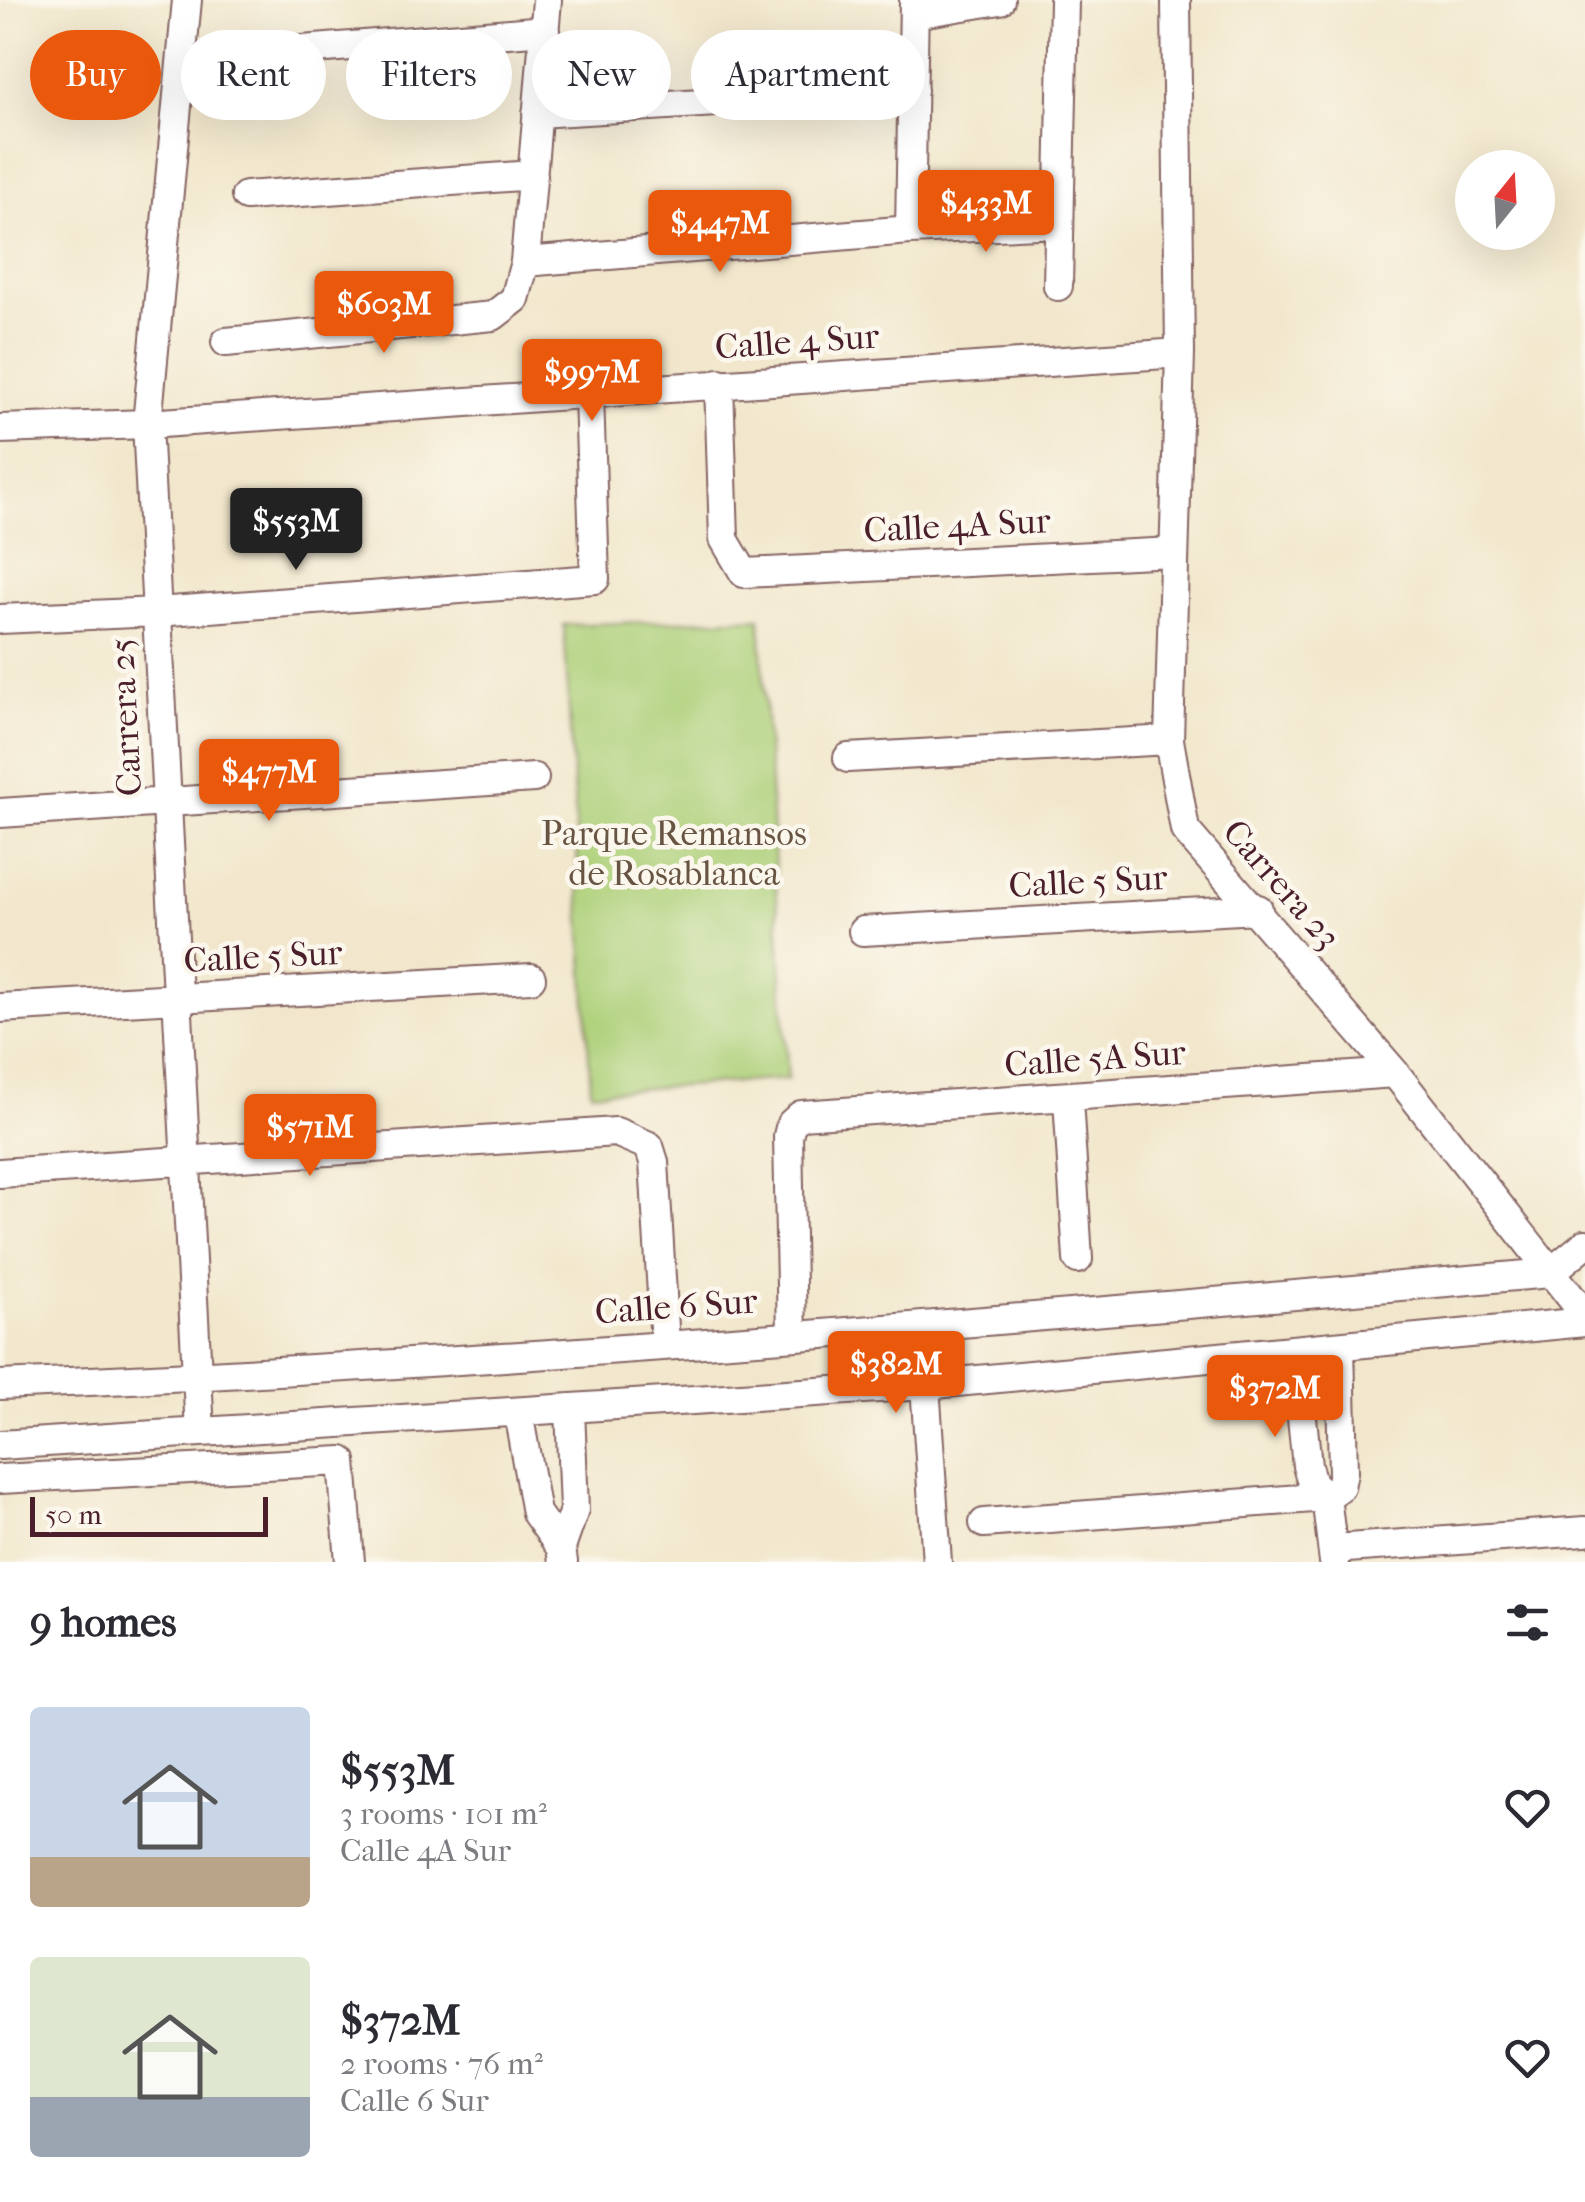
<!DOCTYPE html>
<html lang="en">
<head>
<meta charset="utf-8">
<style>
	body { margin:0; font-family:"IM FELL French Canon",serif; background:#f2f2f3; color:#2b2b33; height:100vh; display:flex; flex-direction:column; font-size:38px; white-space:nowrap }
	* { box-sizing:border-box; margin:0 }
	p { font-size:32px; color:#7c7c81 }
	.icon { flex:none; width:55px; height:55px; fill:none; stroke:currentColor; stroke-width:2; stroke-linecap:round; stroke-linejoin:round }
	.map { position:relative; height:1562px; overflow:hidden }
	.drawer { display:flex; flex-direction:column; background:#fff; flex:1 }
	.drawer>* { flex:none }
	.guide { position:absolute; left:30px; top:30px; width:1000px; height:90px; display:flex; gap:20px }
	.needle { width:65px; rotate:18deg }
	.tools { position:absolute; left:1455px; top:150px; display:grid; gap:20px }
	.tools a { display:grid; place-items:center; width:100px; height:100px; border-radius:50%; background:#fff; box-shadow:0 10px 40px #0002; font-size:50px }
	.scale { position:absolute; left:30px; bottom:25px; width:238px; box-sizing:border-box; padding-left:10px; border:5px solid #4a1f2b; border-top:0; font-size:28px; line-height:35px; white-space:nowrap; color:#4a1f2b; -webkit-text-stroke:8px #fbf7ec; paint-order:stroke }
	.price { position:absolute; translate:-50% -85px; padding:0 22px; border-radius:10px; background:#ea580c; color:#fff; font-size:32px; line-height:65px; filter:drop-shadow(0 2px 5px #0008) }
	.price::after { content:''; position:absolute; left:50%; top:60px; width:30px; height:22px; margin-left:-15px; background:inherit; clip-path:polygon(0 0,100% 0,50% 100%) }
	.price.on { background:#222; color:#fff }
	ul { padding:0; list-style:none }
	li { display:flex; align-items:center; gap:30px; height:250px; padding:0 30px }
	li span { display:grid; place-items:center; flex:none; width:280px; height:200px; border-radius:10px; color:#555 }
	li>.icon { margin-inline-start:auto }
	span .icon { width:120px; height:120px; fill:#fffc; stroke-width:1 }
	li b { font-size:42px }
	h2 { display:flex; justify-content:space-between; align-items:center; height:120px; padding:0 30px; font-size:42px }
	.pill { padding:0 35px; border-radius:45px; background:#fff; box-shadow:0 10px 40px #0002; font-size:35px; line-height:90px }
	.pill.on { background:#ea580c; color:#fff }
	.map>svg:first-child { display:block }
	.green { fill:#add079; stroke:#7c7852; stroke-width:2.5 }
	.lines { fill:none; stroke-linecap:round; stroke-linejoin:round }
	.minor-casing { stroke:#856563; stroke-width:32 }
	.minor { stroke:#fff; stroke-width:28 }
	.labels { text-anchor:middle; stroke-width:9; stroke-linejoin:round; paint-order:stroke }
	.street-label { font-size:35px; fill:#4a1f2b; stroke:#fbf7ec }
	.park-label { font-size:35px; fill:#685442; stroke:#fbf7ec }
</style>
</head>
<body>
<div class="map">
<svg width="1585" height="1562" viewBox="0 0 1585 1562">
	<rect width="100%" height="100%" fill="#fbf7ec"/>
	<filter id="ink" filterUnits="userSpaceOnUse"><feTurbulence type="fractalNoise" baseFrequency=".01" numOctaves="2"/><feDisplacementMap in="SourceGraphic" scale="20" xChannelSelector="R" yChannelSelector="G"/><feConvolveMatrix kernelMatrix="1 2 1 2 8 2 1 2 1" color-interpolation-filters="sRGB"/></filter>
	<filter id="wash" filterUnits="userSpaceOnUse"><feTurbulence type="fractalNoise" baseFrequency=".0048" numOctaves="4" result="noise"/><feDisplacementMap in="SourceGraphic" scale="40" xChannelSelector="R" yChannelSelector="G"/><feGaussianBlur stdDeviation="2.25" result="paint"/><feColorMatrix in="noise" values="0 0 0 0 0 0 0 0 0 0 0 0 0 0 0 0 0 1.4 0 .05"/><feComposite in="paint" operator="in"/></filter>
	<g filter="url(#wash)">
		<rect width="100%" height="100%" fill="#f2e7cc"/>
		<!-- green -->
		<path class="green" d="M760,618L788,1079L591,1092L564,625Z"/>
	</g>
	<g filter="url(#ink)">
		<g class="lines">
			<defs>
				<path id="minor" d="M187,0L147,424L200,1432
					M1176,0L1180,353L1169,740L1185,830L1395,1073L1585,1315
					M914,14L1000,0
					M254,54L545,30
					M537,113L913,90
					M246,196L533,175
					M910,230L914,0
					M525,262L910,230L1059,223
					M1058,286L1064,0
					M226,342L493,316L515,299L525,262L547,0
					M719,383L724,539L744,573L1174,552
					M0,429L147,424L1180,353
					M0,619L157,612L595,579L589,395
					M848,758L1169,740
					M0,813L534,778
					M863,931L1258,909
					M0,1008L531,978
					M1068,1099L1078,1259
					M0,1173L616,1132L649,1146L654,1162L665,1344
					M926,1327L925,1385L937,1562
					M792,1336L788,1136L791,1124L801,1115L1395,1073
					M1295,1350L1307,1466L1312,1483L1326,1497L1334,1562
					M0,1385C518,1363 1034,1318 1550,1273L1585,1244
					M518,1412L536,1513L561,1548
					M0,1445L925,1385L1585,1322
					M0,1479L342,1461L350,1562
					M984,1523L1326,1497L1340,1487L1343,1472L1340,1346
					M1333,1549L1585,1531
					M563,1562L561,1548L574,1510L570,1408"/>
			</defs>
			<!-- minor casing -->
			<use href="#minor" class="minor-casing"/>
			<!-- minor -->
			<use href="#minor" class="minor"/>
		</g>
	</g>
	<g class="labels">
		<!-- street labels -->
		<g class="street-label">
			<text transform="translate(797 341) rotate(-4)" y="12">Calle 4 Sur</text>
			<text transform="translate(957 525) rotate(-3)" y="12">Calle 4A Sur</text>
			<text transform="translate(125 717) rotate(-93)" y="12">Carrera 25</text>
			<text transform="translate(1088 881) rotate(-3)" y="12">Calle 5 Sur</text>
			<text transform="translate(1282 884) rotate(49)" y="12">Carrera 23</text>
			<text transform="translate(263 956) rotate(-3)" y="12">Calle 5 Sur</text>
			<text transform="translate(1095 1058) rotate(-4)" y="12">Calle 5A Sur</text>
			<text transform="translate(676 1306) rotate(-4)" y="12">Calle 6 Sur</text>
		</g>
		<!-- park labels -->
		<g class="park-label">
			<text x="674" y="845">Parque Remansos<tspan x="674" dy="40">de Rosablanca</tspan></text>
		</g>
	</g>
</svg>
<div class="tools">
<a><svg class="needle" viewBox="-14 -14 28 28"><path d="M0-13l5 13h-10z" fill="#e53935"/><path d="M0 13l5-13h-10z" fill="#7c7c81"/></svg></a>
</div>
<div class="scale">50 m</div>
<b class="price" style="left:986px;top:255px">$433M</b>
<b class="price" style="left:720px;top:275px">$447M</b>
<b class="price" style="left:384px;top:356px">$603M</b>
<b class="price" style="left:592px;top:424px">$997M</b>
<b class="price on" style="left:296px;top:573px">$553M</b>
<b class="price" style="left:269px;top:824px">$477M</b>
<b class="price" style="left:310px;top:1179px">$571M</b>
<b class="price" style="left:896px;top:1416px">$382M</b>
<b class="price" style="left:1275px;top:1440px">$372M</b>
<div class="guide">
<a class="pill on">Buy</a>
<a class="pill">Rent</a>
<a class="pill">Filters</a>
<a class="pill">New</a>
<a class="pill">Apartment</a>
</div>
</div>
<section class="drawer">
<h2>9 homes<svg class="icon" aria-label="filters" viewBox="0 0 24 24"><path d="M4 7h16M4 17h16"/><circle cx="9" cy="7" r="2"/><circle cx="15" cy="17" r="2"/></svg></h2>
<ul>
<li><span style="background:linear-gradient(#c9d6e8 75%,#b9a48a 0)"><svg class="icon" aria-label="home" viewBox="0 0 24 24"><path d="M3 11l9-7 9 7M6 9v11h12V9"/></svg></span><div><b>$553M</b><p>3 rooms · 101 m²</p><p>Calle 4A Sur</p></div><svg class="icon" aria-label="heart" viewBox="0 0 24 24"><path d="M12 20l-8-8c-3-5 5-10 8-4 3-6 11-1 8 4z"/></svg></li>
<li><span style="background:linear-gradient(#dfe7d0 70%,#9aa5b1 0)"><svg class="icon" aria-label="home" viewBox="0 0 24 24"><path d="M3 11l9-7 9 7M6 9v11h12V9"/></svg></span><div><b>$372M</b><p>2 rooms · 76 m²</p><p>Calle 6 Sur</p></div><svg class="icon" aria-label="heart" viewBox="0 0 24 24"><path d="M12 20l-8-8c-3-5 5-10 8-4 3-6 11-1 8 4z"/></svg></li>
</ul>
</section>
</body>
</html>
